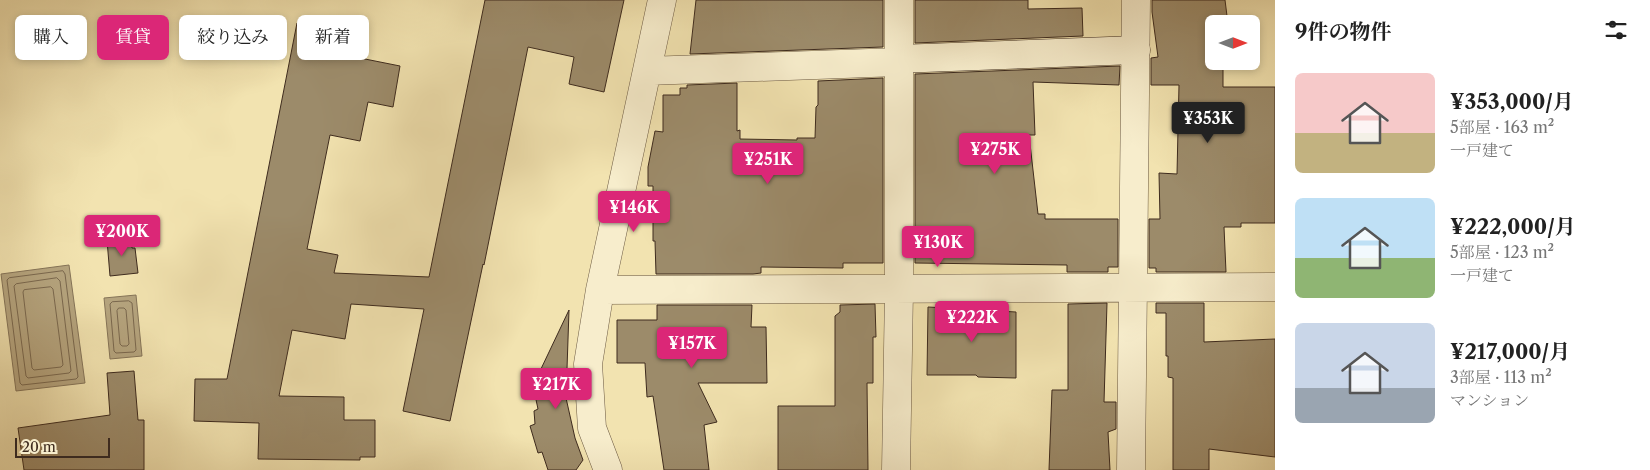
<!DOCTYPE html>
<html lang="ja">
<head>
<meta charset="utf-8">
<style>
	body { margin:0; font-family:"Libre Caslon Text","Noto Serif JP",serif; background:#f6f6f6; color:#222; height:100vh; display:flex; flex-direction:column; font-size:19px; white-space:nowrap }
	* { box-sizing:border-box; margin:0 }
	p { font-size:16px; color:#767676 }
	.icon { flex:none; width:28px; height:28px; fill:none; stroke:currentColor; stroke-width:2; stroke-linecap:round; stroke-linejoin:round }
	.map { position:relative; flex:1; overflow:hidden }
	.panel { display:flex; flex-direction:column; background:#fff; width:375px }
	.panel>* { flex:none }
	.banner { position:absolute; left:15px; top:15px; width:475px; height:45px; display:flex; gap:10px }
	.needle { width:32px; rotate:90deg }
	.tools { position:absolute; left:1205px; top:15px; display:grid; gap:10px }
	.tools a { display:grid; place-items:center; width:55px; height:55px; border-radius:8px; background:#fff; box-shadow:0 2px 8px #0003; font-size:25px }
	.scale { position:absolute; left:15px; bottom:12px; width:95px; box-sizing:border-box; padding-left:5px; border:2px solid #3e2b1e; border-top:0; font-size:14px; line-height:18px; white-space:nowrap; color:#3e2b1e; -webkit-text-stroke:4px #f7edcc; paint-order:stroke }
	.price { position:absolute; translate:-50% -42px; padding:0 11px; border-radius:5px; background:#db2777; color:#fff; font-size:16px; line-height:32px; filter:drop-shadow(0 1px 2px #0008) }
	.price::after { content:''; position:absolute; left:50%; top:30px; width:15px; height:11px; margin-left:-8px; background:inherit; clip-path:polygon(0 0,100% 0,50% 100%) }
	.price.current { background:#222; color:#fff }
	ul { padding:0; list-style:none }
	li { display:flex; align-items:center; gap:15px; height:125px; padding:0 20px }
	li span { display:grid; place-items:center; flex:none; width:140px; height:100px; border-radius:8px; color:#555 }
	li>.icon { margin-inline-start:auto }
	span .icon { width:60px; height:60px; fill:#fffc; stroke-width:1 }
	li b { font-size:21px }
	h2 { display:flex; justify-content:space-between; align-items:center; height:60px; padding:0 20px; font-size:21px }
	.chip { padding:0 18px; border-radius:8px; background:#fff; box-shadow:0 2px 8px #0003; font-size:18px; line-height:45px }
	.chip.current { background:#db2777; color:#fff }
	main { display:flex; flex:1; min-height:0 }
	.map>svg:first-child { display:block }
	.water { fill:#b5a47e; stroke:#857458 }
	.lines { fill:none; stroke-linecap:round; stroke-linejoin:round }
	.shore { stroke:#7a684e; stroke-width:1 }
	.building { fill:#9c8b6a; stroke:#3e2b1e }
	.street-casing { stroke:#6b5942; stroke-width:29 }
	.secondary-casing { stroke:#3e2b1e; stroke-width:29 }
	.street { stroke:#f7edcc; stroke-width:28 }
	.secondary { stroke:#f7edcc; stroke-width:28 }
</style>
</head>
<body>
<main>
<div class="map">
<svg width="1275" height="470" viewBox="0 0 1275 470">
	<rect width="100%" height="100%" fill="#f2e3b0"/>
	<filter id="stains"><feTurbulence type="fractalNoise" baseFrequency=".004" numOctaves="4"/><feColorMatrix values="0 0 0 0 .2 0 0 0 0 .09 0 0 0 0 .02 0 0 0 .5 -.17"/></filter>
	<radialGradient id="worn" r=".72"><stop offset=".6" stop-color="#630" stop-opacity="0"/><stop offset="1" stop-color="#630" stop-opacity=".3"/></radialGradient>
	<!-- water -->
	<path class="water" d="M69,265L85,383L16,391L1,274Z
		M136,295L142,356L110,359L104,298Z"/>
	<g class="lines">
		<!-- shore -->
		<path class="shore" d="M63,271L65,274L78,377L76,379L22,385L20,383L7,280L9,278Z
			M57,278L60,281L71,371L69,373L28,378L26,376L14,286L16,284Z
			M51,287L53,289L63,365L61,367L34,370L32,368L23,292L24,290Z
			M129,301L132,303L136,350L134,352L116,353L114,351L110,304L112,302Z
			M119,308H124L126,310L129,344L127,346H122L120,344L117,311Z"/>
	</g>
	<!-- building -->
	<path class="building" d="M485,0H624L604,92L569,84L574,57L528,47L484,265L483,264L450,421L403,411L424,309L351,304L345,339L292,330L279,396L344,397V420H375V457H360V460L258,459L259,423L194,421L195,379H227L297,23L350,33L345,55L400,66L393,107L368,102L360,141L330,135L307,249L338,255L334,273L429,277Z
		M696,0H883V47L690,54Z
		M915,0H1028V9L1082,8L1083,36L915,43Z
		M1152,0H1225L1228,24H1214V61H1223V87H1275V223H1241V227H1224L1226,272H1156V268H1149V219H1160L1159,173L1177,174L1179,85H1151V58L1158,57L1152,12Z
		M1120,66L1119,85L1033,82L1035,135H1029L1038,214H1045V219H1118V267H1108V272H1067V265L915,263V74Z
		M883,78V263H843V268L761,267V273L753,274H656L655,241H653V186H648V167L655,131L663,132V95H680V88H687V85L737,83V131L740,130V139L797,140V138H815L816,107L818,105V81Z
		M131,238L132,248H135L138,273L110,276L107,240Z
		M1107,303L1104,402H1116V429L1108,432L1110,470H1049L1052,390H1068V304Z
		M1156,303H1204V342L1275,339V457L1209,449V470H1173V378L1168,377V356H1166V313H1156Z
		M875,304L876,337H873V383H867L868,470H778V406H835V316L840,312V305Z
		M657,305H752L751,327H766L767,383H698L717,422L704,425L709,470H664L653,396L647,397L645,363H617V320H657Z
		M928,307L1016,312V378L978,377L976,375H927Z
		M569,310L566,398L575,438L583,460L576,470H548L542,452L538,453L530,426L535,424L534,411L538,409L535,395L542,393L540,371Z
		M134,371L138,420H144V470H24L18,428L110,415L107,373Z"/>
	<g class="lines">
		<defs>
			<path id="street" d="M647,71L898,62
				M600,290L1275,287
				M608,470L592,428L588,364L600,290L662,0
				M896,470L899,290V0
				M1131,470L1136,0"/>
			<path id="secondary" d="M898,59L1136,50"/>
		</defs>
		<!-- street casing -->
		<use href="#street" class="street-casing"/>
		<!-- secondary casing -->
		<use href="#secondary" class="secondary-casing"/>
		<!-- street -->
		<use href="#street" class="street"/>
		<!-- secondary -->
		<use href="#secondary" class="secondary"/>
	</g>
	<rect width="100%" height="100%" filter="url(#stains)"/>
	<rect width="100%" height="100%" fill="url(#worn)"/>
</svg>
<div class="tools">
<a><svg class="needle" viewBox="-14 -14 28 28"><path d="M0-13l5 13h-10z" fill="#e53935"/><path d="M0 13l5-13h-10z" fill="#767676"/></svg></a>
</div>
<div class="scale">20 m</div>
<b class="price current" style="left:1208px;top:144px">¥353K</b>
<b class="price" style="left:995px;top:175px">¥275K</b>
<b class="price" style="left:768px;top:185px">¥251K</b>
<b class="price" style="left:634px;top:233px">¥146K</b>
<b class="price" style="left:122px;top:257px">¥200K</b>
<b class="price" style="left:938px;top:268px">¥130K</b>
<b class="price" style="left:972px;top:343px">¥222K</b>
<b class="price" style="left:692px;top:369px">¥157K</b>
<b class="price" style="left:556px;top:410px">¥217K</b>
<div class="banner">
<a class="chip">購入</a>
<a class="chip current">賃貸</a>
<a class="chip">絞り込み</a>
<a class="chip">新着</a>
</div>
</div>
<section class="panel">
<h2>9件の物件<svg class="icon" aria-label="filters" viewBox="0 0 24 24"><path d="M4 7h16M4 17h16"/><circle cx="9" cy="7" r="2"/><circle cx="15" cy="17" r="2"/></svg></h2>
<ul>
<li><span style="background:linear-gradient(#f6c9c9 60%,#c2b280 0)"><svg class="icon" aria-label="home" viewBox="0 0 24 24"><path d="M3 11l9-7 9 7M6 9v11h12V9"/></svg></span><div><b>¥353,000/月</b><p>5部屋 · 163 m²</p><p>一戸建て</p></div></li>
<li><span style="background:linear-gradient(#bfe0f5 60%,#8fb573 0)"><svg class="icon" aria-label="home" viewBox="0 0 24 24"><path d="M3 11l9-7 9 7M6 9v11h12V9"/></svg></span><div><b>¥222,000/月</b><p>5部屋 · 123 m²</p><p>一戸建て</p></div></li>
<li><span style="background:linear-gradient(#c9d6e8 65%,#9aa5b1 0)"><svg class="icon" aria-label="home" viewBox="0 0 24 24"><path d="M3 11l9-7 9 7M6 9v11h12V9"/></svg></span><div><b>¥217,000/月</b><p>3部屋 · 113 m²</p><p>マンション</p></div></li>
</ul>
</section>
</main>
</body>
</html>
